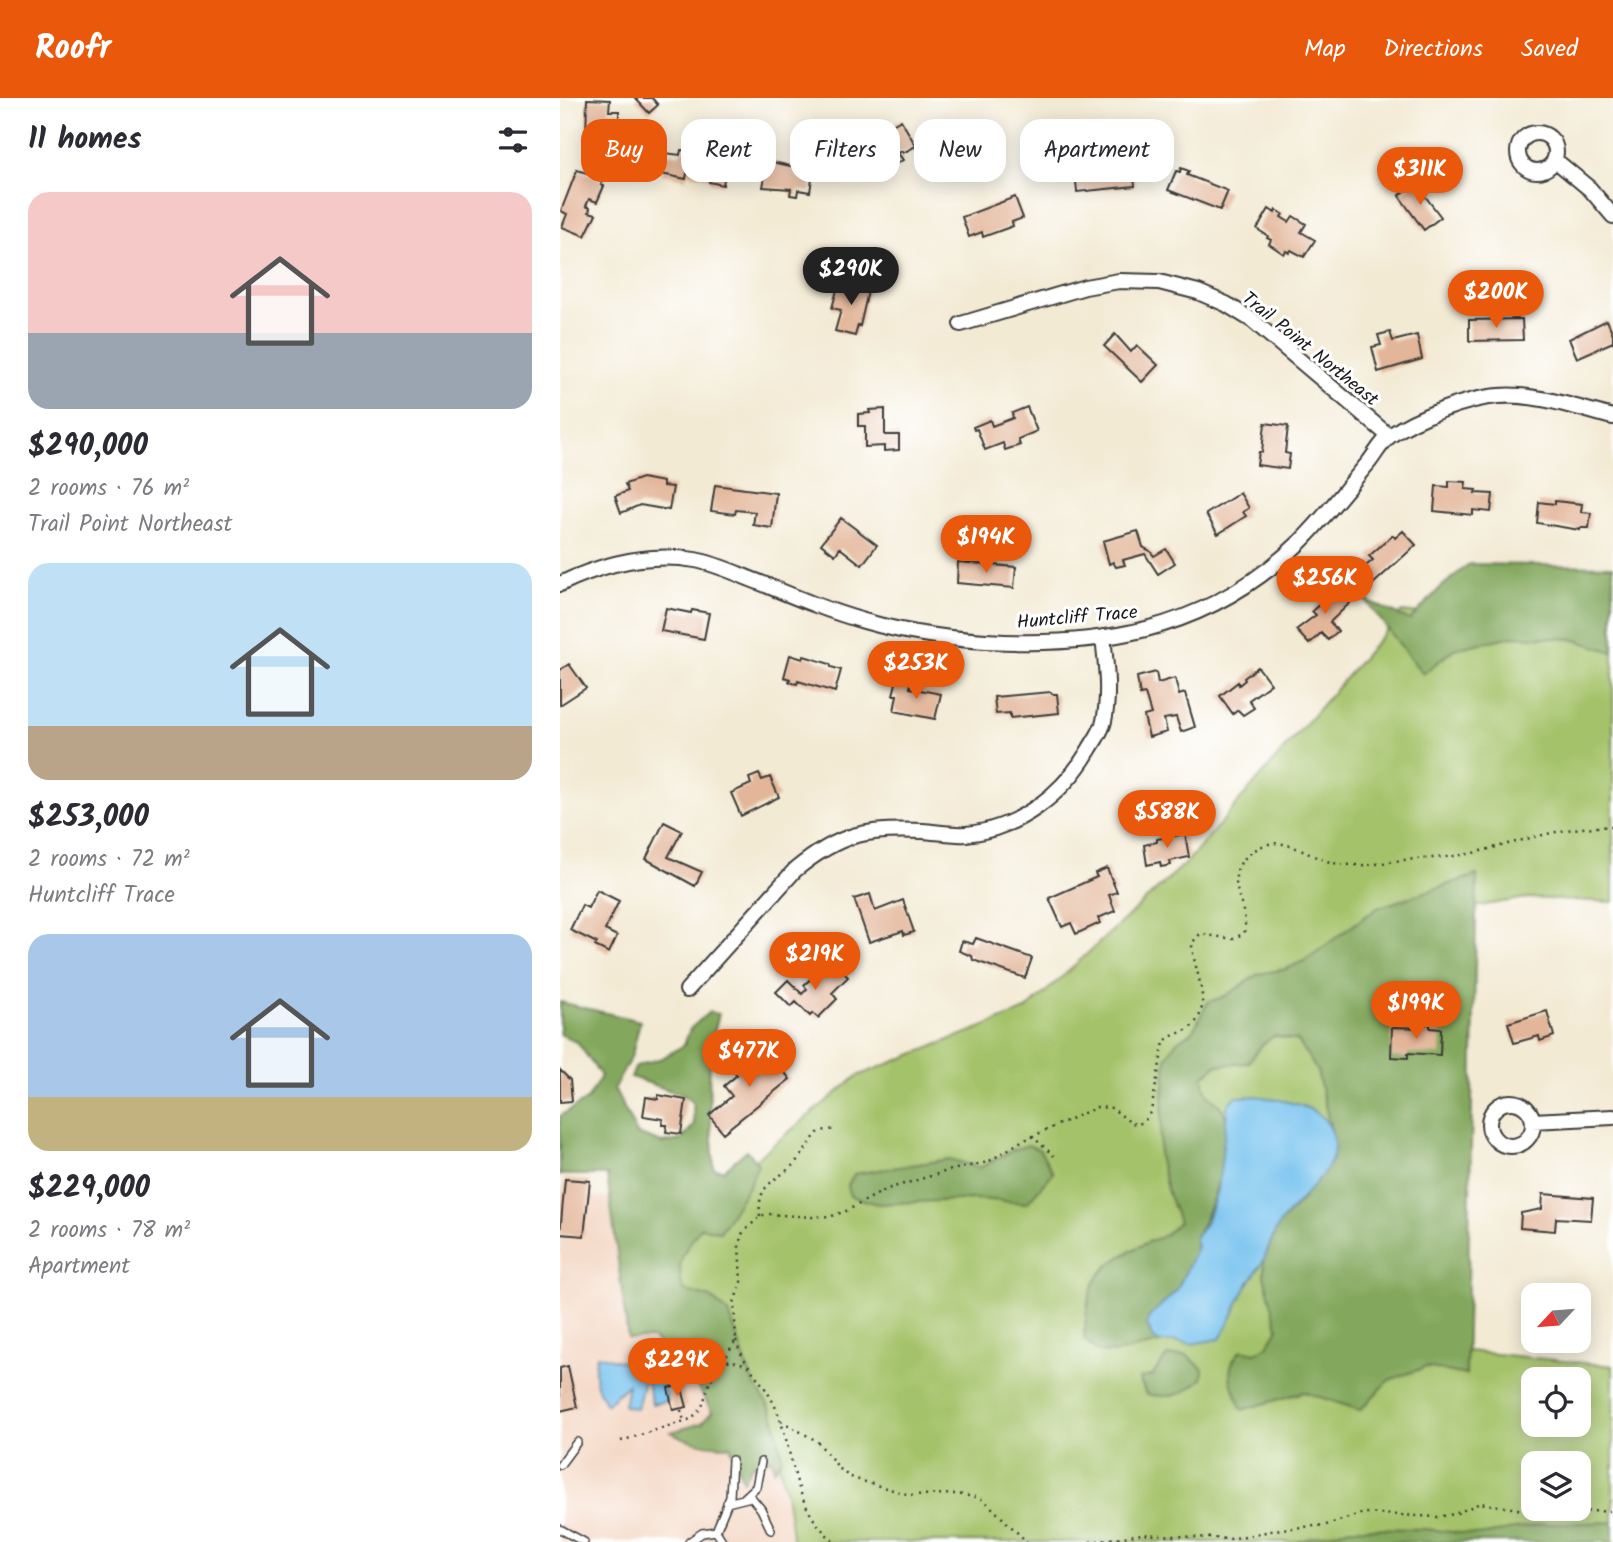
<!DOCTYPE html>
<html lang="en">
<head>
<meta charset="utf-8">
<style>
	body { margin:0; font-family:Kalam,sans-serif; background:#f7f7f7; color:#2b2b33; height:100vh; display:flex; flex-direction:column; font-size:26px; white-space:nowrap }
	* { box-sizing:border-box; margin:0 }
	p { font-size:23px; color:#7c7c81 }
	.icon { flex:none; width:38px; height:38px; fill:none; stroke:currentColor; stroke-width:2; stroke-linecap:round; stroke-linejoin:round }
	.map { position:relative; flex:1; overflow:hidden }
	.drawer { display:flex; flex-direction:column; background:#fff; width:560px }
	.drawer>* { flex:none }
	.banner { position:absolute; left:21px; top:21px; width:665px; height:63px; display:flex; gap:14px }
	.needle { width:46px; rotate:244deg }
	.buttons { position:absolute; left:961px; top:1185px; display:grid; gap:14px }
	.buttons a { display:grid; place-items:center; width:70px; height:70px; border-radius:14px; background:#fff; box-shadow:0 4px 18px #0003; font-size:35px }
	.price { position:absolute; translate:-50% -60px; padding:0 16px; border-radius:24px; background:#ea580c; color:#fff; font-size:23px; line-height:46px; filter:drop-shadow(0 2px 4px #0008) }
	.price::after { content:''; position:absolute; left:50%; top:42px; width:21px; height:16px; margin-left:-10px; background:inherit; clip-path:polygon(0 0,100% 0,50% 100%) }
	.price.current { background:#222; color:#fff }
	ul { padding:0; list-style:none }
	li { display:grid; align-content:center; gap:14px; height:371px; padding:0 28px }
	li span { display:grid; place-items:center; height:217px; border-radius:21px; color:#555 }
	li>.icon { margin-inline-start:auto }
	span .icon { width:126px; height:126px; fill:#fffc; stroke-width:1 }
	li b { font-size:30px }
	h2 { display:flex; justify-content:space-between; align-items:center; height:84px; padding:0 28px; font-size:30px }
	.pill { padding:0 24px; border-radius:21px; background:#fff; box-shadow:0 4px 18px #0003; font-size:24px; line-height:63px }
	.pill.current { background:#ea580c; color:#fff }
	header { display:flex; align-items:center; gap:42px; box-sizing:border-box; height:98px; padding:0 35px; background:#ea580c; color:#fff }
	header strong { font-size:33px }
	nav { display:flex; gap:38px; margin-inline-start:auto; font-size:24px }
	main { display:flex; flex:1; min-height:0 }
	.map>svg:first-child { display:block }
	.built { fill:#f3d4bf }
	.green { fill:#a4c269; stroke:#606f42; stroke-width:2; fill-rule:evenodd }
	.forest { fill:#83a85d; stroke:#50623c; stroke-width:2 }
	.water { fill:#73c1ee; stroke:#486e85; stroke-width:2 }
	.building { fill:#e3b699 }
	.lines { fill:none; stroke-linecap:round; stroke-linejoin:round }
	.service-casing { stroke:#3c3b38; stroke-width:10 }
	.minor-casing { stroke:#3c3b38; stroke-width:18 }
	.path { stroke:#3c3b38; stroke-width:2.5; stroke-dasharray:2 5; stroke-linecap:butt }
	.service { stroke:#fff; stroke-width:7 }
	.minor { stroke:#fff; stroke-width:14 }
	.labels { text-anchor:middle; stroke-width:6; stroke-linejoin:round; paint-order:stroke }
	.street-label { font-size:19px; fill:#1c1c1c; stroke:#fff }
</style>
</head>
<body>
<header>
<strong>Roofr</strong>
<nav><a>Map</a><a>Directions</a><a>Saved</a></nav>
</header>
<main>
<section class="drawer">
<h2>11 homes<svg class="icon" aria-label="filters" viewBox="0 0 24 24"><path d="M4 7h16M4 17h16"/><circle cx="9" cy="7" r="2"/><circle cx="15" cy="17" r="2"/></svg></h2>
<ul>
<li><span style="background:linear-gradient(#f6c9c9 65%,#9aa5b1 0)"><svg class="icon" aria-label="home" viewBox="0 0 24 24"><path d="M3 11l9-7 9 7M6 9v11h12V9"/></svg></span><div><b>$290,000</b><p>2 rooms · 76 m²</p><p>Trail Point Northeast</p></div></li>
<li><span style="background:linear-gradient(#bfe0f5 75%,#b9a48a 0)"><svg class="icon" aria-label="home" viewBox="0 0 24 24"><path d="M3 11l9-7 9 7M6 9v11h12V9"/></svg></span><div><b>$253,000</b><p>2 rooms · 72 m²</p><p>Huntcliff Trace</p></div></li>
<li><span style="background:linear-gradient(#a9c7e8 75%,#c2b280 0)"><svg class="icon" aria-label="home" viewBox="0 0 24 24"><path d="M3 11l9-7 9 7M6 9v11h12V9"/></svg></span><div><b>$229,000</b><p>2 rooms · 78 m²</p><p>Apartment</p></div></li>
</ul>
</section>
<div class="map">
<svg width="1053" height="1444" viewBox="0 0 1053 1444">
	<rect width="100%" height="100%" fill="#fff"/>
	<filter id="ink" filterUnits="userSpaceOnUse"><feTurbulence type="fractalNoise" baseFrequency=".0143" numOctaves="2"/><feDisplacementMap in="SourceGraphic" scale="14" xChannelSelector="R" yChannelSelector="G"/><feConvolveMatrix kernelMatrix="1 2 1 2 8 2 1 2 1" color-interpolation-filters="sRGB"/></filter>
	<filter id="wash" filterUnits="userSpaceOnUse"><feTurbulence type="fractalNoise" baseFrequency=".00686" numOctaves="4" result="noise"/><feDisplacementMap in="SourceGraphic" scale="28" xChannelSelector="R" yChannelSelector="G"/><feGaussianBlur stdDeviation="1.57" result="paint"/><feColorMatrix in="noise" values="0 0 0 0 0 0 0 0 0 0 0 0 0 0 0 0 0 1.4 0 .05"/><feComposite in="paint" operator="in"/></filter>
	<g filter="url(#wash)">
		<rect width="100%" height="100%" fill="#f3ead4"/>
		<!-- built -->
		<path class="built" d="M0,1095L136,1111L208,1316L227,1401L233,1444H0Z"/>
		<!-- green -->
		<path class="green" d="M842,514L1053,536V804L967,800L789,830L776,995L770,1239L1053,1268V1444H233L227,1401L208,1316L130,1207L96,1143L297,978L466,912L628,763ZM973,1281H1018V1326H973ZM973,1365H1018V1410H973Z"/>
		<!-- forest -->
		<path class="forest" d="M909,466L1053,468V554L1012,541L953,538L894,551L863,576L805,502L850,522L880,490Z
			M917,777L906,1277L866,1269L829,1282L800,1312L744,1294L682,1312C673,1289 661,1273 681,1252L696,1255L708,1247L718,1230L704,1178V1160L718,1127L741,1103L773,1059L774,1045L757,973L738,943L714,938L702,947L688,965L657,967L643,979C644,984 645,991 647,995C651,1002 659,1005 663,1012C678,1039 651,1115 635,1139L637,1149L617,1192L609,1201L594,1241L600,1245L555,1255L538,1254L524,1241C529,1181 533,1171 588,1144C592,1142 598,1141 603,1138C609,1135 614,1128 619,1124L607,1092L599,1058L606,960L617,943L633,933L648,904L666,898L698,876L726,871L744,863L817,810Z
			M0,904L80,923L72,957L54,990L77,1036L102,1045L121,1042L134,1027L133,1005L123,997L71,979L76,968L102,960L124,947L130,931L149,914L159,916C143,967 151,1018 154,1071L164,1072L187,1052L198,1066L189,1087L160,1134L141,1129C124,1153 115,1161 123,1192L151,1200L169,1215L193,1285L209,1308L215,1321L222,1360L214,1372L212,1361L192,1367L183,1383L170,1348C149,1348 130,1345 111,1334L142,1325L152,1314C134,1279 122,1266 92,1240L68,1241L47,1077H0V1018L28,1001L41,978L18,945L0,936Z
			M468,1047L480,1052L493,1075L467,1105L417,1101L318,1106L290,1098L288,1087L294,1076L390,1061L420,1070L453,1052Z
			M627,1257L643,1271L642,1281C621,1298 613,1301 586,1296L579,1280L592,1278L607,1258Z
			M1053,1424V1444H735L791,1430L865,1431L919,1437L984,1426Z"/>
		<!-- water -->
		<path class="water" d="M697,998C723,1003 766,1006 773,1038C775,1048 774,1060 768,1069C754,1090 734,1106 719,1127C712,1137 709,1150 704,1161C699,1171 692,1179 687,1188C677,1205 671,1224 660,1241L631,1246L615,1243L600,1245L594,1241L587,1227L589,1219L617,1192L637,1149L635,1140L646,1124L658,1091L668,1006L676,999Z
			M99,1253V1262L108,1303L92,1306L81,1257Z
			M68,1256L78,1259L77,1270L83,1273L84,1282L77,1311L64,1308L68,1287L46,1306C36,1290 32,1276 37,1257L66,1265Z"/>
		<g id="blocks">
			<!-- building -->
			<path class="building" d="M75,0H92L98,7L89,15Z
				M27,1L50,2L49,13H59V25H49L48,28L68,29L67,45L50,44V41L26,40Z
				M341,22L356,48L343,55L342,53L338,55L343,62L320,75L314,66L303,73L292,53L288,54L287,51L304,43L307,45L312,41L311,39Z
				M141,49L150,50L149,55L168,59L163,87L149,84L150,80L127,75L126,81L101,76L105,55L120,57L121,52L140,53Z
				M552,59L553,68L573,66L575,88L517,94L515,72L520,71L519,66H528V70L533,69L532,61Z
				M208,63L253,73L250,94L238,92L237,98L230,97L231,91L203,89Z
				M621,70L629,73L627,77L668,93L660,112L608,92L616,73L620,74Z
				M17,72L37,78L36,81L42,83L41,87L44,88L37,104L29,101L26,108L30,110L29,114L36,116L25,138L2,129L7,116L1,113Z
				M855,85L881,119L864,132L839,98Z
				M455,99L463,120L452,124L453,128L423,139L422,134L409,139L402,119Z
				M709,111L715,115L716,112L723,116L721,119L729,124L733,118L746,126L741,134L755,142L744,159L731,152L729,155L726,153L724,156L709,146L711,142L707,140L708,138L697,131Z
				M289,183L309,189L300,228L298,227L295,238L275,233L281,212L272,210L277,192L282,194Z
				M962,221L963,242L909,243V222Z
				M1047,222L1053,236V244L1017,260L1009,241Z
				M830,234L833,243L857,237L862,261L818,274L812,249L821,247L818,237Z
				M555,236L571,254L577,247L598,267L582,284L544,248Z
				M467,309L477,333L458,341L460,347L445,352L443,345L425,352L417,331L414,332L413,329L430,322L432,328L453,320L452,315Z
				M325,311V337H339V352L324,353V348L305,349V328H298V316L310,315L309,312Z
				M705,325L728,328L725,355L730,356L728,371L697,367L699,354H702Z
				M82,380L103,384V388L113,389L109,412L80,407L61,415L55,398L68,393L65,386Z
				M889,383L906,384L905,391L916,392L915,395L933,396L931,414L913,412V417L874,413L876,388L889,389Z
				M155,387L216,395L212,430L193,427L195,414L176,412L175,416L151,413Z
				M680,395L689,410L683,414L686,418L658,436L646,416Z
				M995,403L1022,406L1021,414L1031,415L1029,430H1020V432L977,425L979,404L995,406Z
				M281,420L317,447L302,467L280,450L275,457L261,446Z
				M578,433L583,449L590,453L594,458L606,451L615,465L598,476L585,456L563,462L565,467L556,469L553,464L549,466L543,443Z
				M843,433L856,447L813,486L801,472L813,462L809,458L833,437L835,440Z
				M398,464L456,469L454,490L397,485Z
				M780,488L793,502L770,524L778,533L768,542L761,535L749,546L736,532L756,517L752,513Z
				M106,510L131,515L132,512L149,515L144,541L101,533Z
				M230,557L243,561L244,558L270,566L271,569L281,572L275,594L238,583L237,586L229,584L230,581L224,579Z
				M9,566L26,590L0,607V572Z
				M698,569L711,586L689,602L694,610L683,617L678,612L673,616L660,598L678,584L679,587L685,582L684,580Z
				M596,574L598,585L615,580L619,597L625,595L635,629L621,634L616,619L604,621L607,634L589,639L584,618L591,616L585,596L580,597L577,579Z
				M337,581L351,584L350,590L381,596L375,621L334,613L337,597H333Z
				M491,594L492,596H497L499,615L450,620V615L436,616L434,599Z
				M199,676L202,682L210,679L219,699L181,718L171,695L191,686L189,680Z
				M104,724L122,733L108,759L142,774L135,788L86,761Z
				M625,736L629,759L610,763L611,767L601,769L600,764L587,767L584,747L597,744V741Z
				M547,770L557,794L549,797L555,813L538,820L540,825L516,836L511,825L502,829L489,800L537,779L535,775Z
				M37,792L59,803L45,832L57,838L49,855L35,848L37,845L10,832L22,807L28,810Z
				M310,796L315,813L343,802L354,834L344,837L343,833L309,844L294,801Z
				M416,840L472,860L465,880L413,862L412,858L399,853L402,843L413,846Z
				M274,865L288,879L272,895L277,901L258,920L253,915L250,918L236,904L231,909L216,894L228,882L242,896L247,891L244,887L254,878L257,881Z
				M987,913L994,938L980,943L979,938L954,945L948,925Z
				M859,926H870V930L881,931L880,957L848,955V960L831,959L832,929L859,930Z
				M207,953L230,981L163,1035L149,1017L172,998L164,988L177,977L173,972L179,966L176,963L187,955L194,963Z
				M0,972L10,982L12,1003L0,1004Z
				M98,997L126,1002L121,1036L106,1034L107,1027H102L103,1021L83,1018L86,999L98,1001Z
				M5,1081L30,1083L24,1138L0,1136Z
				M983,1096L1033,1100L1031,1122L996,1120L995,1133L960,1130L961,1115L982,1111Z
				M8,1268L17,1309L0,1313V1270Z
				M121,1287L127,1309L113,1312L108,1290Z"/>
		</g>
	</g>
	<g filter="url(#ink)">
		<use href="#blocks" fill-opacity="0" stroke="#3c3b38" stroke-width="2"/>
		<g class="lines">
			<defs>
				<path id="service" d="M0,1367L17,1344
					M185,1399L196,1389L201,1364
					M167,1405L191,1399L201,1411L211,1432
					M0,1431L24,1444
					M156,1433L170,1399L172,1362
					M156,1433L163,1444
					M129,1444L142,1435L156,1433"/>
				<path id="minor" d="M958 54a19 19 0 1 1 38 0a19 19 0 1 1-38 0Z
					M995,62L1030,91L1053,118
					M401,226L525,189L559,183L599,184L638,194L666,206L692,222L829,338
					M0,486C42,466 88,454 135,462C158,466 179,477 201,485C235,499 268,513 304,523C387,547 502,552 586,531C645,516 698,485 741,443C765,419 787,390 809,364C816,355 822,343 831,337C857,319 908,300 939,298C977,295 1017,310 1053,319
					M127,892L235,772C280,735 307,730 363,733C377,734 393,737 406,736C459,731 503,696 529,652C534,643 542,633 544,623C550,595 546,567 543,539
					M929 1026a22 22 0 1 1 44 0a22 22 0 1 1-44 0Z
					M973,1023L1053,1019"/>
			</defs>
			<!-- service casing -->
			<use href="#service" class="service-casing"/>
			<!-- minor casing -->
			<use href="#minor" class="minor-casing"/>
			<!-- path -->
			<path class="path" d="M472,1038L494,1058
				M200,1118C196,1081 221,1084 239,1060C247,1051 251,1041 260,1033L276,1031
				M176,1242C183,1267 200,1279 212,1302C230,1337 230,1380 250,1415C256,1426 265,1435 274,1444
				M161,1266L170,1262L184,1266
				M121,1312L124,1323
				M221,1323L257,1343L279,1370L288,1378L299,1382L350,1397L396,1396L416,1399L424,1402L467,1444
				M61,1343L131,1321L142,1309L150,1283L176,1242L174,1205L181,1184L179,1147L182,1136L200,1118L208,1116L252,1119L272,1118L286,1113L327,1091L391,1072L428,1064L460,1044L537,1009L552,1010L571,1025L578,1026L584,1024L591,1013L604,944C612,935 623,936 632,928C655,907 632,870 632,845L640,836L673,841L684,835C691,810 661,782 686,759C716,732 733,751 764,762C774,766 784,767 795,767C811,768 827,764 843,762C867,760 893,760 917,754C964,743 1004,727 1053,729
				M530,1444L582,1436L670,1441L721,1431L766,1427L804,1415L877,1419L895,1416L920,1405L964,1412L996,1414L1053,1413"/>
			<!-- service -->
			<use href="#service" class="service"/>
			<!-- minor -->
			<use href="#minor" class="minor"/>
		</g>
	</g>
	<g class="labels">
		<!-- street labels -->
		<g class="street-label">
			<text transform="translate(751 250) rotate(39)" y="7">Trail Point Northeast</text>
			<text transform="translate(517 518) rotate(-5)" y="7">Huntcliff Trace</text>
		</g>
	</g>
</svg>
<div class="buttons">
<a><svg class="needle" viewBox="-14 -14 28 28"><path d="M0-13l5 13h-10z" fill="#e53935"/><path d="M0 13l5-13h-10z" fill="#7c7c81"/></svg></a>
<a><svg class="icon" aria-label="locate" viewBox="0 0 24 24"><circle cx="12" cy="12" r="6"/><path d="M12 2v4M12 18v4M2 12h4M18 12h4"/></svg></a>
<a><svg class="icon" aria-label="layers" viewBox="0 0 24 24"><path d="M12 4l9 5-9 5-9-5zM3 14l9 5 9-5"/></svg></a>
</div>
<b class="price" style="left:860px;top:109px">$311K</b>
<b class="price current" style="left:291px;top:209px">$290K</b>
<b class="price" style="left:936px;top:232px">$200K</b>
<b class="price" style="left:426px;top:477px">$194K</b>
<b class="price" style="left:765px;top:518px">$256K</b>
<b class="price" style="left:356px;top:603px">$253K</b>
<b class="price" style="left:607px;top:752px">$588K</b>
<b class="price" style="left:255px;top:894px">$219K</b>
<b class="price" style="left:856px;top:943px">$199K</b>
<b class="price" style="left:189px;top:991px">$477K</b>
<b class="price" style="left:117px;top:1300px">$229K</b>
<div class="banner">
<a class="pill current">Buy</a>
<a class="pill">Rent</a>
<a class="pill">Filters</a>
<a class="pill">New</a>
<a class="pill">Apartment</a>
</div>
</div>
</main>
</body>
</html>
